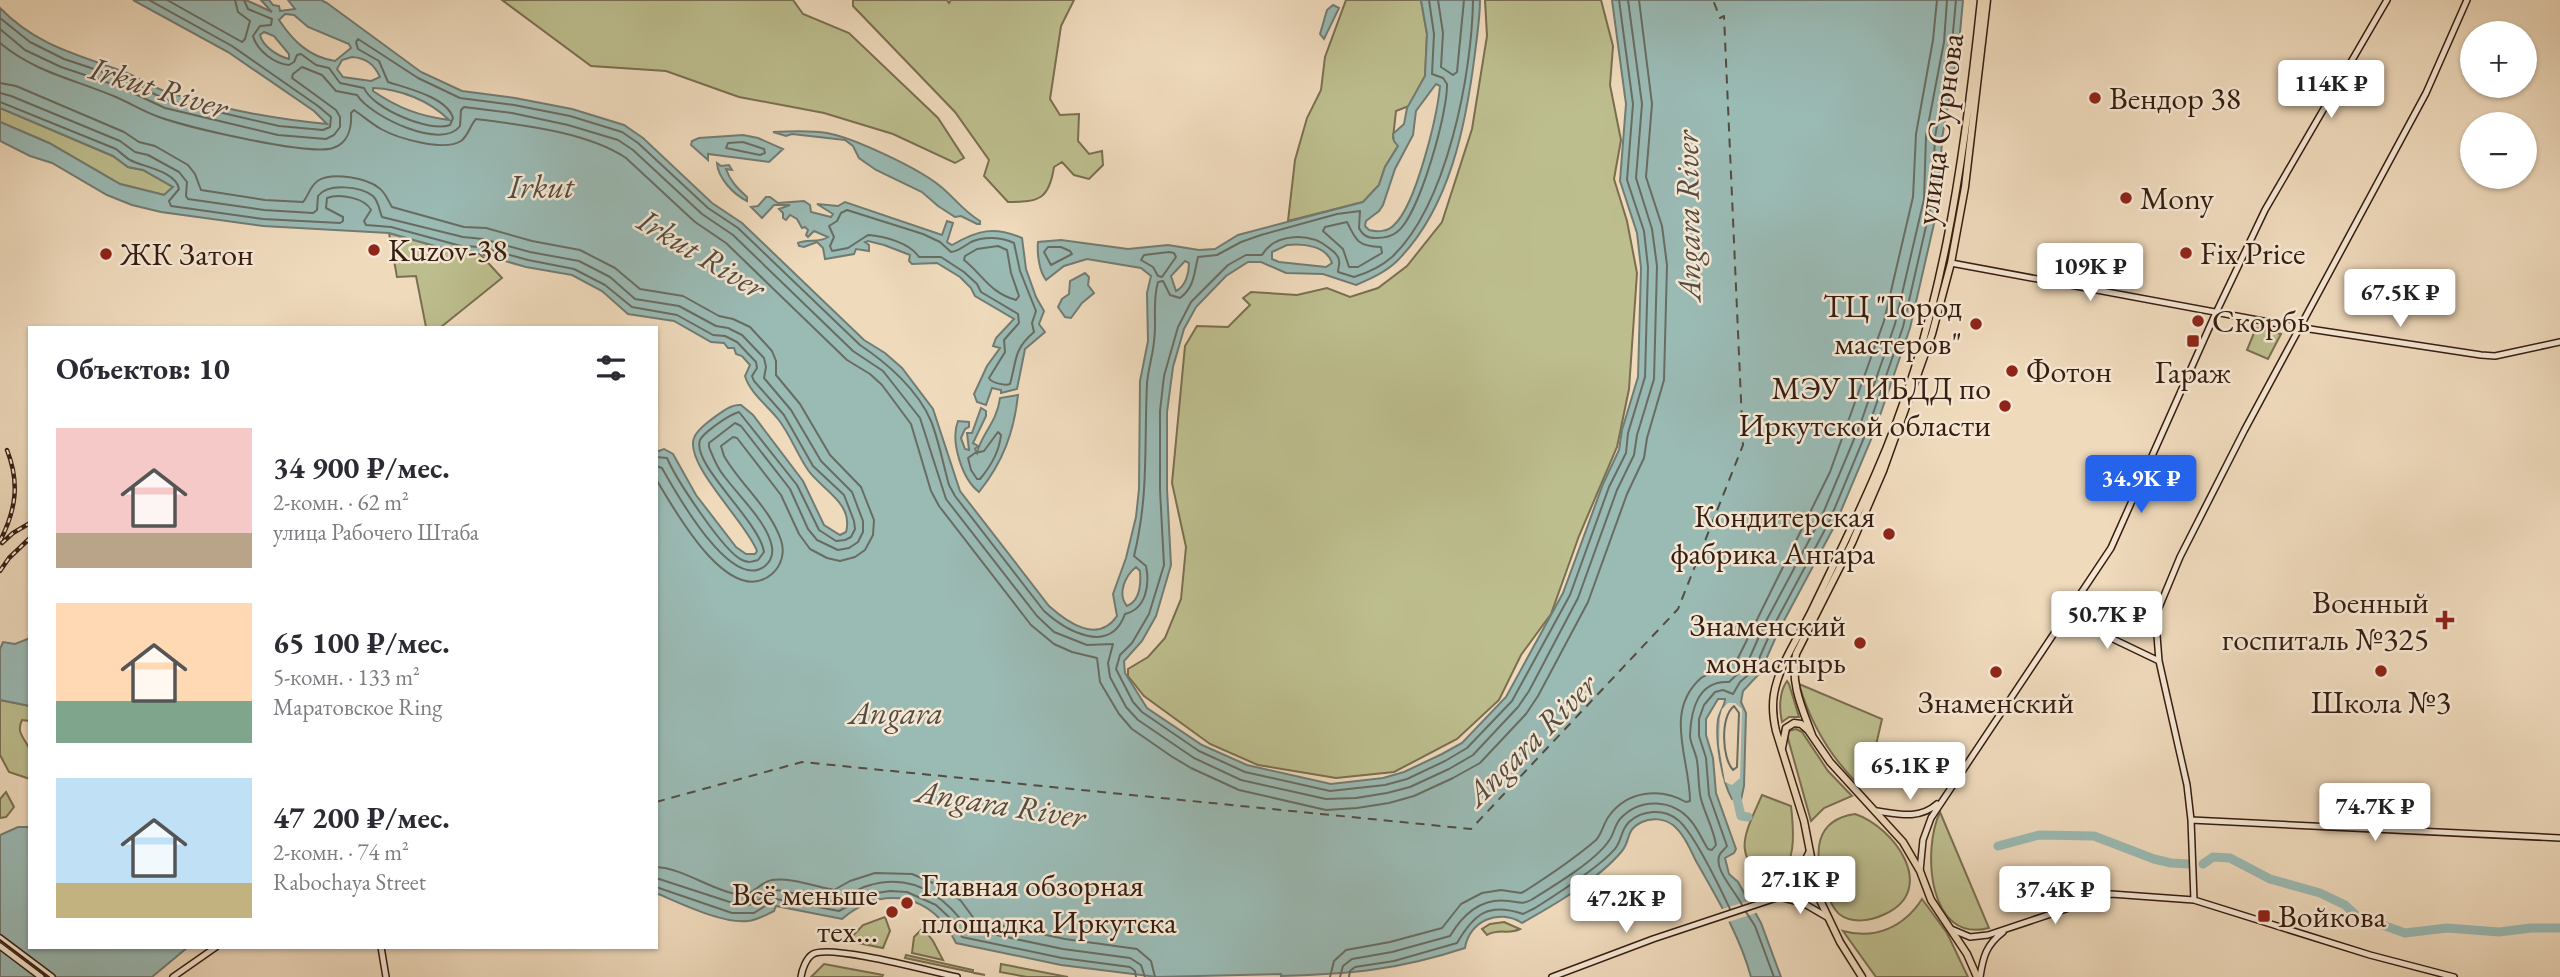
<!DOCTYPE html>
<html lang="ru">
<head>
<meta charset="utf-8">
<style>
	body { margin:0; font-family:"EB Garamond",serif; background:#f7f7f7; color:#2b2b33; height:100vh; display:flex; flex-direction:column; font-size:26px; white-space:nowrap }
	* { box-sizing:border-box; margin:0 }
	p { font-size:23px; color:#7c7c81 }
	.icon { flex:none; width:38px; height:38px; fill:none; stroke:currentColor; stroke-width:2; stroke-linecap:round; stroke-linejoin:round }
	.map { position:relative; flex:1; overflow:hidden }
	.drawer { position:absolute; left:28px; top:326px; width:630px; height:623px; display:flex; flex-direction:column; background:#fff; border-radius:0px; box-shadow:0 2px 5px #0004 }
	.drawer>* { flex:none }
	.tools { position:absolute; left:2460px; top:21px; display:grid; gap:14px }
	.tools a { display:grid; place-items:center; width:77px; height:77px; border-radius:50%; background:#fff; box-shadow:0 2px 5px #0004; font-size:35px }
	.price { position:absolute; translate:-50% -60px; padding:0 16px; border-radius:7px; background:#fff; color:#222; font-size:23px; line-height:46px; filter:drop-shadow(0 2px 4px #0008) }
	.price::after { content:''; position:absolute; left:50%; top:42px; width:21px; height:16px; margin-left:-10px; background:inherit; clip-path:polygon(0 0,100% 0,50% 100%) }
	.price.selected { background:#2563eb; color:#fff }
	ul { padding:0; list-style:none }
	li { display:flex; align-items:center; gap:21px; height:175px; padding:0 28px }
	li span { display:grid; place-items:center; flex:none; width:196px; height:140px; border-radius:0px; color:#555 }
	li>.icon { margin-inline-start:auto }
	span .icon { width:84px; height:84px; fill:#fffc; stroke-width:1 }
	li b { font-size:30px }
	h2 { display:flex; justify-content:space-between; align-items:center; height:84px; padding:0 28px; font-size:30px }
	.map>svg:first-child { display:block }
	.green { fill:#bdbe8e; stroke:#7a6e50; stroke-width:2 }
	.water { fill:#9abab4; stroke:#727b73; stroke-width:2; fill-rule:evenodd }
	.pier { fill:#efdabc }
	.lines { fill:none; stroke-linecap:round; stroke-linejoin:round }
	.shore { stroke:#686c62; stroke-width:2 }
	.river { stroke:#9abab4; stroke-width:9 }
	.ferry { stroke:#544c42; stroke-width:2; stroke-dasharray:9 7; stroke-linecap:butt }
	.secondary-casing { stroke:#361d11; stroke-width:8 }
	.primary-casing { stroke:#361d11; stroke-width:9 }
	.secondary { stroke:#f5e7d3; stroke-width:5 }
	.primary { stroke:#efdabc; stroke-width:6 }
	.tram { stroke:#361d11; stroke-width:2 }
	.rail-casing { stroke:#361d11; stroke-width:4.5 }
	.rail { stroke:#f5e7d3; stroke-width:2; stroke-dasharray:5; stroke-linecap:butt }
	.poi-dot { fill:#8f2418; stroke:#f5e7d3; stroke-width:2.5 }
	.labels { text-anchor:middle; stroke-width:5; stroke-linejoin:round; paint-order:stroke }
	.poi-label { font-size:32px; fill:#361d11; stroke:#f5e7d3; text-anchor:start }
	.street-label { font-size:32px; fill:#361d11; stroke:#f5e7d3 }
	.water-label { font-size:33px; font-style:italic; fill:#544c42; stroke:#f5e7d3 }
</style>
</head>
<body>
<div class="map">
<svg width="2560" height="977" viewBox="0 0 2560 977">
	<rect width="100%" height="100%" fill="#efdabc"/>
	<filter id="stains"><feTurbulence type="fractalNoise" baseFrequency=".00286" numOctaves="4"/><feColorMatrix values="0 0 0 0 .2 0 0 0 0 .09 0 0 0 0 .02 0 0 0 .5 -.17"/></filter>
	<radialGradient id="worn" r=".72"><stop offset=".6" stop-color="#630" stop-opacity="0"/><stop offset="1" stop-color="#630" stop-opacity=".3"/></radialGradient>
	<!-- green -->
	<path class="green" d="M502,0H793L803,14L849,33L938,118L964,158L955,163L893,134L824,113L739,97L666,71L591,66Z
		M853,0H947L949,3L951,0H1074L1061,26L1050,99L1060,115L1079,114L1078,141L1089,154L1102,151L1103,165L1089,179L1074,175L1062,162L1054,167C1049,199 1040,202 1008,202L984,176L989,160L955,112L853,6Z
		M1346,0H1421L1427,34L1425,76L1409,106L1396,111L1393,138L1398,146L1385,167L1379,185L1363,202L1288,221L1295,160L1307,118L1321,90L1325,57Z
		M1485,0H1601L1613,46L1610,85L1621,140L1614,179L1627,221L1637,273L1629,389L1617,447L1579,536L1551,614L1521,655L1499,700L1457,739L1394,772L1336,778L1258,765L1210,744L1144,696L1128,676V669L1148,657L1165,638L1181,599L1186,547L1172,483L1185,346L1197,326L1228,327L1250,305L1243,298L1251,292L1297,295L1327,288L1350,297L1378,288L1407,266L1442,222L1472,129L1487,36Z
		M0,108L113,156L128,167L143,170L173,187L164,195L120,184L49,143L0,122Z
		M389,233L460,253L480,254L502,278L441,327H426L416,276L397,277Z
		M2256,328L2281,334L2268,359L2247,350Z
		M1787,681L1789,684L1799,717H1789L1782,722C1779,709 1779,692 1787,681Z
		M1799,684L1882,719L1867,784L1860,786C1830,757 1811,725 1799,684Z
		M0,700L30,706V721L22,720C16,733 24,737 29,748C32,756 30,770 30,779L9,772L0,755Z
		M1796,729L1802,732L1828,771L1852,796L1824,808L1811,821L1787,735L1789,731Z
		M6,792L14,807L6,817L0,818V799Z
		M1762,795L1791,806C1794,832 1797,868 1773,883C1729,857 1745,834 1762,795Z
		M1940,812L1989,928C1928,944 1922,850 1940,812Z
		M1855,814C1894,827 1939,889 1885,914C1871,921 1852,924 1839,914C1831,907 1827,894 1824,885C1814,853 1814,820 1855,814Z
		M1922,899L1947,933L1968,977H1876L1843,931C1875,940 1904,927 1922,899Z
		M885,917L890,931L883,948L848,941L863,925Z
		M1504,922L1520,929C1509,935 1499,928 1487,935L1482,929L1490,924Z
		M923,928L933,941L943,960L912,953L914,937Z
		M906,955L973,970V973L985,975L905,958Z
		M824,964L883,975L882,977H811Z
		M1001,964L1068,977H1027L1000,972Z"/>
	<!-- water -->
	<path class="water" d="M133,0H246L272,12L261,0H269L273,5L279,6L280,11L295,9L288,0H321L327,3L421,72L462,91L515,98L572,109L624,125L643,138L712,203L742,223L864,340L885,353L902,368L933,409L960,491L1049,606C1068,623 1098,644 1117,616L1113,594L1126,558L1136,517L1139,489L1140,381L1148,341L1147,293L1151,276L1141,268L1087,259L1064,266L1046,280C1039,271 1037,253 1038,242L1061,240L1128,249L1168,245L1199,250L1215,249L1238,235L1363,202L1379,185L1385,167L1398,146L1394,141L1393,134L1404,124L1407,108L1425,76L1427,34L1421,0H1480C1480,18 1477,36 1475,53C1466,125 1450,208 1397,261C1386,272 1370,279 1356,285L1323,274L1286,273L1261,262H1248L1226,276L1196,307L1184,329L1173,367L1167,412V489L1171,565L1156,616L1142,641L1124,661L1125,673L1147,708L1202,745L1247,765L1331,784L1383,778L1404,772L1442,754L1462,743L1506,697L1563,593L1603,484L1619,450L1622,430L1638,377L1641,268L1637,233L1620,181L1626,104L1612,0H1963L1959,44L1942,138L1939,202L1910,328L1875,430L1835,525L1779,630L1760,673L1743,691L1741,702L1746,713L1744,786L1741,800L1732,799C1722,782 1715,740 1718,720C1719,712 1725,706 1725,699H1718L1706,719V735L1713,758L1716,793L1736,849L1734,853L1725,858L1729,874L1738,882L1761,923L1781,977H1751C1740,936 1717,898 1696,861C1690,849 1684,834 1673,825C1665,819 1652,817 1642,822C1625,830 1631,840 1622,851C1599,879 1554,905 1522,923C1499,908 1469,921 1465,948C1398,970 1350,974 1281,976V974L1157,977L1061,965L956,943C932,894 884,884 842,919L776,906L774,911C766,915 757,920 748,921C722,924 680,903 656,893V452L664,449L673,454L696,495L736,547L746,554H755L757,551C747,523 684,464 694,438C696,432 703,426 708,422C718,415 729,404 741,405L753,415L803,481L824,525L840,535L846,532C854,503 821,489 808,470C797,454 790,434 778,419C767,405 750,393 745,376L750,365L742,356L736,354L734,348H728L724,343L711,342L674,321L628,314L602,291L572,275L526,267L480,254L460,253L389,233L263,226L161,212L132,205L107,195L52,163L30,156L0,141V122L49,143L120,184L164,195L173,187L143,170L128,167L113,156L0,108V8C36,45 75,54 122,71C138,77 153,88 170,93C221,109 275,119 327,124L314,111L228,52ZM285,14L294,15L308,27L349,44L351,48L335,61C309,57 293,41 279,20ZM264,32L274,36L289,54V59C278,56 263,47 260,35ZM352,57C366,58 374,64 380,77L371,81L343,77L337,69L342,60ZM1436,84L1440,86C1437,117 1416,205 1394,225C1388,232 1377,232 1369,230L1365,226L1366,221L1379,211L1383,205L1395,169L1413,135L1416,111ZM373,88C401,89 430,101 449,120C419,116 398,108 373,91ZM1287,245C1303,243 1327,246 1332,263L1326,267L1279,262L1272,259V252ZM1185,261L1189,263C1189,273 1186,286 1176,291L1171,276ZM1136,567L1140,571C1141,584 1140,601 1127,606C1117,594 1125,576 1136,567Z
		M1333,5L1339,8L1324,39L1320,34L1327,10Z
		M773,132C791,131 810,130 827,133C854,138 918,168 940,186C955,198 963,211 980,221V224H977L961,216L955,217L938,206L922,192L876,170L859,158L853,146L845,140L792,134L786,136Z
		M743,135L758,138L783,149L769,162L708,154V160L691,145L692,141L699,138Z
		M717,163L721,166L729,165L732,170L726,169C730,181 738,189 747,197V201C733,194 718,178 717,163Z
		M766,197H770L778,203L804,201L810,205L811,212L831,217L833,214L817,204L838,206L845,202L942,235L947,221L953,223L947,242L952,245C978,230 994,226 1022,238L1026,269L1036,297L1044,311L1039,324L1045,332L1025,349L1017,389L1001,393V390L992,388L986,405L977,402L974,394L987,366L1000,348L993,346L996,338L1014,319L975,296L971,288L960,277L937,263L912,264L909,261L910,255L884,245L868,241L865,242L869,245V251L856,249L854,254L825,259L823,248L817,242L804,247L799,246L798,243C807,239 820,243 828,237L814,231L808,237L806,235L808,230L805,227L802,228L797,219L790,215L786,220L783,218V213L779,209L790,205H774L762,218L751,207L758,206Z
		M1085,273L1089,277L1088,285L1094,293L1082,303L1071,318L1065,317L1058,307L1062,299L1069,294L1070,281Z
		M1018,395C1014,432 1003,462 979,492C962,479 950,441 958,421L969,422V427L965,429L961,438L965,449L969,450L967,433H972L981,408L986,411V416L973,443L978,446L975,449L977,453C981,434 997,423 1000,398Z
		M30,638V706L0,700V649L3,642L15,644Z
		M18,827H30V947H188L152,977H0V835Z"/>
	<!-- pier -->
	<path class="pier" d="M1728,703H1735L1742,709L1740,778L1732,785L1725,782L1719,745L1720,717L1722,709Z
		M1751,900L1759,912L1725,923L1719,910Z"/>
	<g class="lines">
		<!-- shore -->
		<path class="shore" d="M167,0L242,42L245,39L250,21L238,12L235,0
			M244,0L248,9L272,19L271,25L260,26L253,36C257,51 275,64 289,65L294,62L297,55L301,54L316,65L329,68L340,83L364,88C372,108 430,133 450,125L453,118C447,97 406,88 388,82L379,61L358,49L356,42L358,39L418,78L460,98L514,105L570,116L622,132L638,143L708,208L738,228L860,345C887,363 918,390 931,421C939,441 943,464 949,485L955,496L1044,611C1066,631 1110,656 1125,614C1146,609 1150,585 1146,566L1134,556C1149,495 1144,445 1147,384C1148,369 1153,355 1154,341C1157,321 1152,302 1158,282L1163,281L1170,295L1180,298C1195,287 1194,272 1198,257L1217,255L1241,242L1261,235L1337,214L1360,211L1359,228C1363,236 1368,238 1376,238C1383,238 1391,237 1397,232C1419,216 1448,112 1447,84L1443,78L1432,74L1434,34L1429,0
			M1438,0L1443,33L1441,67L1453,75L1457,72L1464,0
			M1473,0C1472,74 1447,205 1392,257C1382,266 1367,273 1354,277L1338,272C1338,268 1340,264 1339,261C1339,255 1333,251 1329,248C1310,232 1275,233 1262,255H1246L1228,265L1191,302L1178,327L1164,376L1160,411V490L1164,565L1149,614L1132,643L1120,655L1116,669L1133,702L1142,712L1199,751L1245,772L1330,791L1385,785L1407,779L1445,761L1467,748L1512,701L1570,595L1609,487L1626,453L1628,433L1645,377L1648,267L1644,231L1627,180L1633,104L1619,0
			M0,18L30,42L64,59L121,78L167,100L279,126L323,130L330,127L331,117L318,106L232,46L149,0
			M0,29L25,50L61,67L118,86L165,108L232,124L278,135L326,139L334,135L340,127V117L336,110L292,78L293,74L302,67L322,75L336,91L357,95C370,116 442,151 460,126L461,110L464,107L512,113L568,125L618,140L633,150L702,214L733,235L853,351L883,371L920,418L946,499L1037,616L1054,632L1087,645L1113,644L1108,663L1110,677L1126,707L1138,720L1194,758L1241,780L1326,799L1356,798L1387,793L1410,787L1449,769L1473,755L1518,707L1529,691L1578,598L1617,490L1634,455L1637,435L1654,379L1657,266L1652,229L1636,178L1642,104L1628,0
			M0,43C36,73 74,79 116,97C130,103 144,112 159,117C186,127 309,156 333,148C348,143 352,128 351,113L354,110C363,116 372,124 381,129C397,138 444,152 461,141C469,135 470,125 476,119C522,125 587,132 626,158L695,222L726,243L847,360L870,374L882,385L911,424L931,491L939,506L1031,625L1054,644L1072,652L1097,658L1100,682L1119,714L1132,729L1171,756L1191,768L1239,790L1326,810L1357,808L1389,803L1414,796L1453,778L1480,763L1526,714L1538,696L1588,602L1627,494L1644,458L1647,438L1664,380L1667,265L1662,226L1646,177L1652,104L1639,0
			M0,83L16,86L124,132L139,142L155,146L188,165L195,174L201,190L265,200L303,202C309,195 310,185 319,180C333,172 367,178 379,188C386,193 388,201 392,207L464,227L486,228L532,241L580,250L615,268L640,289L683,296L719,316L733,319L750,327L772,351L776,361V375L800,404L830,455L861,487L874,520L873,535L865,550L855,557L840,561L827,558L810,549L799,534L781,495L737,438L733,437L721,446L724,456C740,484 770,508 781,540C785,552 782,565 772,574C729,610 674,509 656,479
			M0,93L11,96L120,141L135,152L148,155L179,172L187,182L186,196L188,199L264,210L313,213L317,210L318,196C328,183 360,186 373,196C379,202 379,210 382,217L463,237L483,239L530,252L579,261L610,277L635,299L679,306L716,326L728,328L742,335L764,358L766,367L764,378L791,410L821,461L852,492L863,521V532L858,542L849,548L838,550L817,540L808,529L790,489L741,426L735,423L709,443V447C713,457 717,468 724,476C738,495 768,523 772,547C773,554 771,561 765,566C731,593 675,491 662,468L656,466
			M0,102L116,149C120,152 125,157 130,160C143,167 176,171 179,189L169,201L171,206L263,219L340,223L343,221V217L326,208L327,198C339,193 365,198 371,210L364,221L366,225L391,227L461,246L481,247L528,260L574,269L605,285L632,307L677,315L713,335L725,336L737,342L756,362L757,368L752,376L754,381L784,415L813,466L844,495L854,521L855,529L851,537L845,540L836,541L819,530L797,485L739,412C731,414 723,420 716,425C711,429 703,434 700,440C691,464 760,522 764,552L758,560C752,562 748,563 742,560C723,551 676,479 667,458L656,457
			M743,142L764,149L765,153L760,155L726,148L728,143Z
			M847,210L923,234L940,242L951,252C959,251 964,246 971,242C984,236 1002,237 1014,243L1020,271L1036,311L1032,323L1034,332C1013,350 1017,360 1010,384C1006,386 991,383 989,378L1005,352L1004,340L1019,323L1018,314L981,292L977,284L964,272L941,257H919C910,243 884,236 868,235L848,248L832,251L830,246L834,237L829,226L837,221L841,213Z
			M1347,222C1356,241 1358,246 1381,247L1382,253L1358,267H1349L1343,249L1323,231L1325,227Z
			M998,246L1007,250L1011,273L1019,296L1016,300C990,293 983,275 964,260L965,256L977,249Z
			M1048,247H1061L1070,251L1072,254L1051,265L1044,252Z
			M1169,252L1174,253L1176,257L1162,277L1158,276L1153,267L1141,260L1144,255Z
			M998,432L1001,435C999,453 991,466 980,479H977L971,470L968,458L975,453L984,451Z
			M1734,706L1739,713L1737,767L1733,770C1722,758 1720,718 1734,706Z
			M656,867C683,868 714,892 742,895C755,894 760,882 772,880C789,877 817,887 834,890L850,881L875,873L912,874L947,889L961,901L975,920L1065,939L1137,949L1151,961L1155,977
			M656,878L742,906L752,904L774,890C789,890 829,904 838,901C848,898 856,889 867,886C911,872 944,895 968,929L1063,949L1130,958L1141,965L1145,977
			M656,887L732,913H754L776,899L839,911L870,894L890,891L907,892L936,905L951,919L962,937L1062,958L1130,967L1135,971L1136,977
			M1742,905C1736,892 1712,868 1720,854C1722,851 1725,849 1727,846L1709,795L1706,758L1699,736V719L1704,705L1715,692L1723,690L1733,694L1740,682L1754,670L1773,627L1829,522L1868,428L1903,327L1932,200L1935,137L1952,43L1956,0
			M1746,912L1755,926L1774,977
			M1330,977L1334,961L1346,950L1390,942L1442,928L1461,904L1482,893L1501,890L1521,893L1525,891C1550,875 1574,859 1596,840C1602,834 1603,824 1609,816C1627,791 1660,787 1686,802L1690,801C1690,759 1663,712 1701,678C1709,672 1719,674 1726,669C1730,666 1734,661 1738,658L1830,472L1884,321L1913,197L1916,134L1933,40L1937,0
			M1340,977L1343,966L1352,959L1392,952L1450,936C1463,914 1481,897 1509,901C1519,902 1522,905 1531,900C1552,887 1594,862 1608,842C1614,835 1614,826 1620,819C1640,797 1673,799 1691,821C1698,829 1702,840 1708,849L1712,850L1716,845C1714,830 1705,814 1701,799C1698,787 1699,773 1697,761C1696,752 1690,744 1690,735C1691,710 1698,680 1729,682L1746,666L1765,623L1821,518L1860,425L1895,324L1924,199L1926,136L1944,42L1947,0
			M1349,977L1350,971L1355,967L1394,961L1457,943C1474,914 1488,902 1523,914L1535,908C1554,896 1606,863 1617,846C1622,838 1621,830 1629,822C1642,810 1664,808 1678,820C1695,834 1720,888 1730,909"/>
		<!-- river -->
		<path class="river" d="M1735,790L1741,816L1748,817
			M1998,846L2039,835L2094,836L2154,859L2171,863L2189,864
			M2203,864L2213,857L2230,858L2270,879L2320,893L2345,905L2357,916L2405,933L2447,928L2499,932L2531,928H2560"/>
		<!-- ferry -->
		<path class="ferry" d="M656,802L802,762L1471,829L1678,609L1743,445L1724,16L1720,18L1713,0"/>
		<defs>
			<path id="secondary" d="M1951,263L2290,326L2481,355L2495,356L2560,342
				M2065,616L2159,661
				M1877,811C1898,814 1919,820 1937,804
				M2191,820L2560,838
				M1920,871L1923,840L1931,818L2111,548L2214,317L2265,210L2387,0
				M1779,897L1803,903L1827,917
				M2194,900L2191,820L2187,785L2159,661L2156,623L2158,610L2180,557L2244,431L2426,93L2467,0
				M1951,929L1970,937L1988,935L2111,894L2194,900L2370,955L2454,977
				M0,938L52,977
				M0,946L41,977
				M381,947L386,977
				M173,977L216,947
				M801,977C802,970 806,958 813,954C831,944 933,972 957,977
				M1552,977L1653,939L1779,897L1793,884L1809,852
				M1980,977C1983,957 1986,945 2003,932"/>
			<path id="primary" d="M1812,735C1802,708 1790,683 1796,654L1852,543L1883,471L1932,334L1951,263L1965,187L1987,0
				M1782,748L1786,728L1794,723L1801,724L1808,730L1830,762L1903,842L1920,871L1931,900L1967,954L1977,977
				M1862,977L1840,942L1819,898L1804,821L1776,731C1773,718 1772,706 1774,694C1779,665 1798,638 1811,612C1833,566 1856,520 1876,473C1942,323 1964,162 1981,0"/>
		</defs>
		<!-- secondary casing -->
		<use href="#secondary" class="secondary-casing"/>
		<!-- primary casing -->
		<use href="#primary" class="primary-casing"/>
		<!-- secondary -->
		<use href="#secondary" class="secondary"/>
		<!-- primary -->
		<use href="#primary" class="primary"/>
		<!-- tram -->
		<path class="tram" d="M0,940L49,977"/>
		<defs>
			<path id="rail" d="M0,541C16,510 20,483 7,450
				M2,543L13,533L30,523
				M0,571L9,558L30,538"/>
		</defs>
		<!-- rail casing -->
		<use href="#rail" class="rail-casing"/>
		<!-- rail -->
		<use href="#rail" class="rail"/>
	</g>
	<!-- markers -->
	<g class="poi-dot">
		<circle cx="2095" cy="98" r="7"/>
		<circle cx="2126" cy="198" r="7"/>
		<circle cx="374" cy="250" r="7"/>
		<circle cx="2186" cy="253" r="7"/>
		<circle cx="106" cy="254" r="7"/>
		<circle cx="2198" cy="321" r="7"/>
		<circle cx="1976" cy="324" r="7"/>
		<rect x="2186" y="334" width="14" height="14" rx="3.5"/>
		<circle cx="2012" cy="371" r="7"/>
		<circle cx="2005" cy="406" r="7"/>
		<circle cx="1889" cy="534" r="7"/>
		<path d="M2441.5 609.5h7v7h7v7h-7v7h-7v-7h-7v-7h7z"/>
		<circle cx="1860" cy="643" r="7"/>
		<circle cx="2381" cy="671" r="7"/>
		<circle cx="1996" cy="672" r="7"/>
		<circle cx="907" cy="903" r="7"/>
		<circle cx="892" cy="912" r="7"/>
		<rect x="2257" y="909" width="14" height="14" rx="3.5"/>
	</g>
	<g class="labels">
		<!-- poi labels -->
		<g class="poi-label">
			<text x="2109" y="109">Вендор 38</text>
			<text x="2140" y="209">Mony</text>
			<text x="388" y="261">Kuzov-38</text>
			<text x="2200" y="264">Fix Price</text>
			<text x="120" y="265">ЖК Затон</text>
			<text x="1962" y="317" text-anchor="end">ТЦ "Город<tspan x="1962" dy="37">мастеров"</tspan></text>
			<text x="2212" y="332">Скорбь</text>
			<text x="2026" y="382">Фотон</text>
			<text x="2193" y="383" text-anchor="middle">Гараж</text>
			<text x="1991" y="399" text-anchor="end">МЭУ ГИБДД по<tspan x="1991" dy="37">Иркутской области</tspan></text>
			<text x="1875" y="527" text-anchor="end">Кондитерская<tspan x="1875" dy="37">фабрика Ангара</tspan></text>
			<text x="2429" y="613" text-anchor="end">Военный<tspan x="2429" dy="37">госпиталь №325</tspan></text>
			<text x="1846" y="636" text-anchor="end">Знаменский<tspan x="1846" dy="37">монастырь</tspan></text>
			<text x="1996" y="713" text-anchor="middle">Знаменский</text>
			<text x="2381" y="713" text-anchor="middle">Школа №3</text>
			<text x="921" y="896">Главная обзорная<tspan x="921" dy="37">площадка Иркутска</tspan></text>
			<text x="878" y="905" text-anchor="end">Всё меньше<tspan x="878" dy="37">тех...</tspan></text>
			<text x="2278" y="927">Войкова</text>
		</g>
		<!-- street labels -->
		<g class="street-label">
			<text transform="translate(1939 129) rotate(-82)" y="11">улица Сурнова</text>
		</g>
		<!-- water labels -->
		<g class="water-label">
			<text transform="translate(159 87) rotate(17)" y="12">Irkut River</text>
			<text x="541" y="198">Irkut</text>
			<text transform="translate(1687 216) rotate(-91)" y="12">Angara River</text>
			<text transform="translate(702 253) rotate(31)" y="12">Irkut River</text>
			<text x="896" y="724">Angara</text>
			<text transform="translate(1530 739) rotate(-45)" y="12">Angara River</text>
			<text transform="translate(1001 803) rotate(9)" y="12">Angara River</text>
		</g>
	</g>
	<rect width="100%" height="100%" filter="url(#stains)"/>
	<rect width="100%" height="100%" fill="url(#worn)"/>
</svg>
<div class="tools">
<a>+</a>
<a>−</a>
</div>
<b class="price" style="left:2331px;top:120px">114K ₽</b>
<b class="price" style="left:2090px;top:303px">109K ₽</b>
<b class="price" style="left:2400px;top:329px">67.5K ₽</b>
<b class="price selected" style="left:2141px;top:515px">34.9K ₽</b>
<b class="price" style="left:2107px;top:651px">50.7K ₽</b>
<b class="price" style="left:1910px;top:802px">65.1K ₽</b>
<b class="price" style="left:2375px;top:843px">74.7K ₽</b>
<b class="price" style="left:1800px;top:916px">27.1K ₽</b>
<b class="price" style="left:2055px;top:926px">37.4K ₽</b>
<b class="price" style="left:1626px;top:935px">47.2K ₽</b>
<section class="drawer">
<h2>Объектов: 10<svg class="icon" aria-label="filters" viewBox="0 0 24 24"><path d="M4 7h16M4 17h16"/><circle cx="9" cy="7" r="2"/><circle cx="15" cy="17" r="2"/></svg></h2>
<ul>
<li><span style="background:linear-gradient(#f6c9c9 75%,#b9a48a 0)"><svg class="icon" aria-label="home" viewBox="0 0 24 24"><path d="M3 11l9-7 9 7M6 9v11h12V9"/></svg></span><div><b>34 900 ₽/мес.</b><p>2-комн. · 62 m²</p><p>улица Рабочего Штаба</p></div></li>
<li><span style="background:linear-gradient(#ffd9b3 70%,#7fa58c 0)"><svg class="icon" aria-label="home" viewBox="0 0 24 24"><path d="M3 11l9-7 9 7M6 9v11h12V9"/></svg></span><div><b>65 100 ₽/мес.</b><p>5-комн. · 133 m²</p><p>Маратовское Ring</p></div></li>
<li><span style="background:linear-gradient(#bfe0f5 75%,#c2b280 0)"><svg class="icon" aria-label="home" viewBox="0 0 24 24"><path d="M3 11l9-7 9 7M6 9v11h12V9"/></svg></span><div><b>47 200 ₽/мес.</b><p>2-комн. · 74 m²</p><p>Rabochaya Street</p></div></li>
</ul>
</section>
</div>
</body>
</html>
